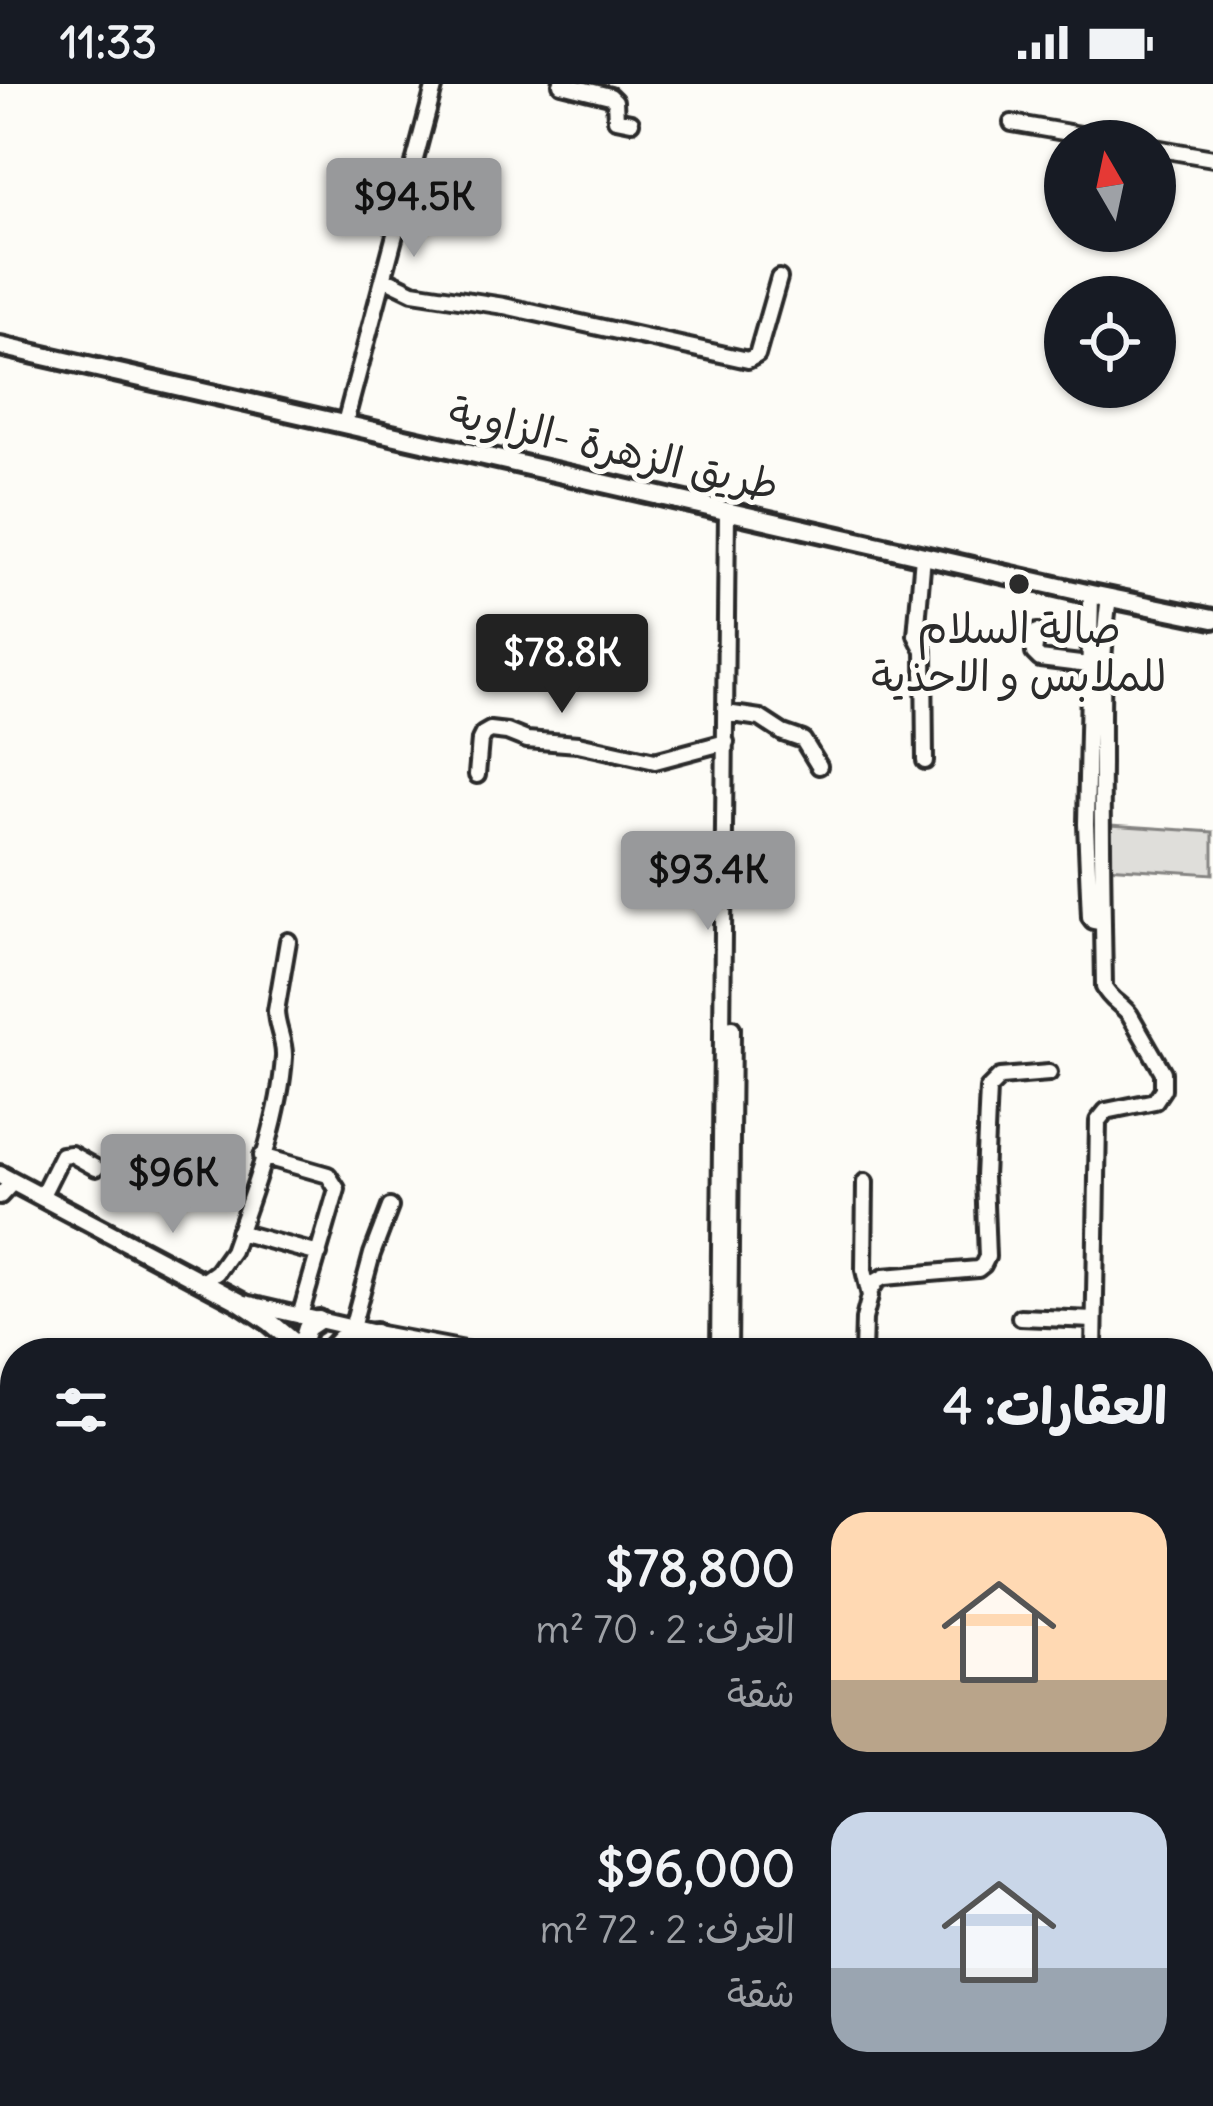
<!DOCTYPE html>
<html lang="ar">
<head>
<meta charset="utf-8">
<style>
	body { margin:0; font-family:Delius,"Playpen Sans Arabic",sans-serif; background:#20242c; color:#f1f3f6; direction:rtl; height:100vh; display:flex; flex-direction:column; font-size:45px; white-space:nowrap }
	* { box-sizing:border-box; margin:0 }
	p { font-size:39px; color:#9ea1a6 }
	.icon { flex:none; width:66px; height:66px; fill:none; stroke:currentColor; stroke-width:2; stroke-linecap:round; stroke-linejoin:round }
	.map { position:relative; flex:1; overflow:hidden; direction:ltr }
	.sheet { position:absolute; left:0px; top:1254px; width:1215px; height:768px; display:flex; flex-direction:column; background:#171b24; border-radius:48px 48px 0 0; box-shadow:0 3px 9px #0004; direction:rtl }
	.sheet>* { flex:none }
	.needle { width:78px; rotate:351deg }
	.buttons { position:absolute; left:1044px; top:36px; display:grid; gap:24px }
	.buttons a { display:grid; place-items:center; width:132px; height:132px; border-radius:50%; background:#171b24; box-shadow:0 3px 9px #0004; font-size:60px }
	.price { position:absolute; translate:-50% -102px; padding:0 27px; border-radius:12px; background:#98999b; color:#111; font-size:39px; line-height:78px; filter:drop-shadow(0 3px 6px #0008) }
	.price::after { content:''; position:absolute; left:50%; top:72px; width:36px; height:27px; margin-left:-18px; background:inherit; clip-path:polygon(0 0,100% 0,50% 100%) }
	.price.current { background:#222; color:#fff }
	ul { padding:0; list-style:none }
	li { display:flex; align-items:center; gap:36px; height:300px; padding:0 48px }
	li span { display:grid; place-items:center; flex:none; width:336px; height:240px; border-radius:36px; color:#555 }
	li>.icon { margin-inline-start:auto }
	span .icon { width:144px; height:144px; fill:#fffc; stroke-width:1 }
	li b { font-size:51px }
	h2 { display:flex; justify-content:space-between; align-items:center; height:144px; padding:0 48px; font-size:51px }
	.status { display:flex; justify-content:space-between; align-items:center; height:84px; padding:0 60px; background:#171b24; direction:ltr }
	.status svg { height:33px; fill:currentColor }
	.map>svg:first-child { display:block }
	.green { fill:#dfdeda; stroke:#858482; stroke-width:3 }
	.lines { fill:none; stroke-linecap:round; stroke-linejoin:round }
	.minor-casing { stroke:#2b2b2b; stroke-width:22 }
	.major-casing { stroke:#2b2b2b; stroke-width:26 }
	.minor { stroke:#fdfcf7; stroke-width:14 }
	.major { stroke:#fdfcf7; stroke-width:16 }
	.poi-dot { fill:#2b2b2b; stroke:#fdfcf7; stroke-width:4.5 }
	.labels { text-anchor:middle; stroke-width:10; stroke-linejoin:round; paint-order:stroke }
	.street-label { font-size:42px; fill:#2b2b2b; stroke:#fdfcf7 }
	.poi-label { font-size:42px; fill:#2b2b2b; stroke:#fdfcf7 }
</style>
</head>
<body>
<div class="status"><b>11:33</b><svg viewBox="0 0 49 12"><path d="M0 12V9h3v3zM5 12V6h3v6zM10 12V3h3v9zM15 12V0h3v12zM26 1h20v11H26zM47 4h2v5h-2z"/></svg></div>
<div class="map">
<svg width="1213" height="2022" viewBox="0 0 1213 2022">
	<rect width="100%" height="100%" fill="#fdfcf7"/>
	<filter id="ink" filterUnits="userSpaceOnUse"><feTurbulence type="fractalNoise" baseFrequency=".00833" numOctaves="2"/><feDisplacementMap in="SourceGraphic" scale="24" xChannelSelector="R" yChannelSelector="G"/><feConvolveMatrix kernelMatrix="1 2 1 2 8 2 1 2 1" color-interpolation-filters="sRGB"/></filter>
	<g filter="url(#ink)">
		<!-- green -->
		<path class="green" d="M1110,741L1213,748V790L1106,783Z"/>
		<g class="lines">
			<defs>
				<path id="minor" d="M561,0L610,12L615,17L616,35L631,38
					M1012,39L1115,57
					M1155,64L1213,74
					M384,194L413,208L504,222L748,276L757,271L779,194
					M345,339L435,0
					M923,472L916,551L924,567L925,677
					M1091,510L1086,740L1090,833L1093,837L1103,839
					M1037,548L1034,569L1040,575L1088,581
					M726,629L760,634L783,649L803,656L819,682
					M477,691L480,656L483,650L490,646L507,648L527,656L578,660L655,677L726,658
					M262,1072L328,1091L337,1105L300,1232
					M0,1112L13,1098
					M41,1113L62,1071L71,1070L96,1084
					M238,1148L319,1170
					M203,1198L217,1188L232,1167C253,1107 280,1037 284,973C285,957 276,943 276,927L288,857
					M870,1207L877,1197L884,1193L978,1185L983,1181L987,1173L984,1093L988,1005L1000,993L1049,989
					M245,1219L375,1249L481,1269
					M1020,1233L1094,1236
					M352,1244L372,1170L390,1123
					M719,1269L727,427
					M729,1269L732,944
					M863,1269L864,1235L870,1212L864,1186L865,1098
					M1094,1269L1098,1037L1106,1027L1155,1017L1163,1005V988L1130,931C1122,920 1110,916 1104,903C1103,829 1101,755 1102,680C1102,624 1101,569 1109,513
					M0,1337L15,1365
					M1200,1479L1213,1483
					M1200,1576L1213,1568
					M0,1642L15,1633
					M0,1791L15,1801
					M1200,1831L1213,1841
					M1200,2002L1213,1992
					M594,2007L598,2022
					M849,2007L856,2011L874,2007
					M906,2007L911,2022
					M1040,2007L1047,2022
					M1174,2022L1193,2007"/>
				<path id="major" d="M0,262L1091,510L1213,535
					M0,1091L240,1218L270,1238L307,1269
					M301,1263L307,1244L319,1236
					M327,1269L340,1255L375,1249
					M394,2022L398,2007"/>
			</defs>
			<!-- minor casing -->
			<use href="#minor" class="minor-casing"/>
			<!-- major casing -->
			<use href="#major" class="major-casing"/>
			<!-- minor -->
			<use href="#minor" class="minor"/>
			<!-- major -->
			<use href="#major" class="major"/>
		</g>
	</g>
	<!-- markers -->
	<circle class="poi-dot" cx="1019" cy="500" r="12"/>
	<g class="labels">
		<!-- street labels -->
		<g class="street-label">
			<text transform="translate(614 364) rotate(13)" y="15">طريق الزهرة -الزاوية</text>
		</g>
		<!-- poi labels -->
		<g class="poi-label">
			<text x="1019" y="559">صالة السلام<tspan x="1019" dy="48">للملابس و الاحذية</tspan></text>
		</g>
	</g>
</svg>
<div class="buttons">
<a><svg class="needle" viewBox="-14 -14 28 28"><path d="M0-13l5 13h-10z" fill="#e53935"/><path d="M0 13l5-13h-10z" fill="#9ea1a6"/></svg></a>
<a><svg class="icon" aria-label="locate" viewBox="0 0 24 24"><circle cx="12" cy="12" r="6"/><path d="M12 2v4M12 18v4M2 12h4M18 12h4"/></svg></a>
</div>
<b class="price" style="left:414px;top:176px">$94.5K</b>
<b class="price current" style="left:562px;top:632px">$78.8K</b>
<b class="price" style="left:708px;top:849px">$93.4K</b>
<b class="price" style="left:173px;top:1152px">$96K</b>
<section class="sheet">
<h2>العقارات: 4<svg class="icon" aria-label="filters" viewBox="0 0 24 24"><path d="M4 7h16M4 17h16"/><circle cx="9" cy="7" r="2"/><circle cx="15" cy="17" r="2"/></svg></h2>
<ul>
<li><span style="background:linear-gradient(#ffd9b3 70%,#b9a48a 0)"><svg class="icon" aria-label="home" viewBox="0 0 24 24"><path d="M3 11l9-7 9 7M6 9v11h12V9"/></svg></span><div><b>$78,800</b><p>الغرف: 2 · 70 m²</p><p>شقة</p></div></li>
<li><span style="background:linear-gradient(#c9d6e8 65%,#9aa5b1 0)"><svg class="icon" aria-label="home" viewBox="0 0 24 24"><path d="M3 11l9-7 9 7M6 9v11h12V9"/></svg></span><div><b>$96,000</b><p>الغرف: 2 · 72 m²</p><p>شقة</p></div></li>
</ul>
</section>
</div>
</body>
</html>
